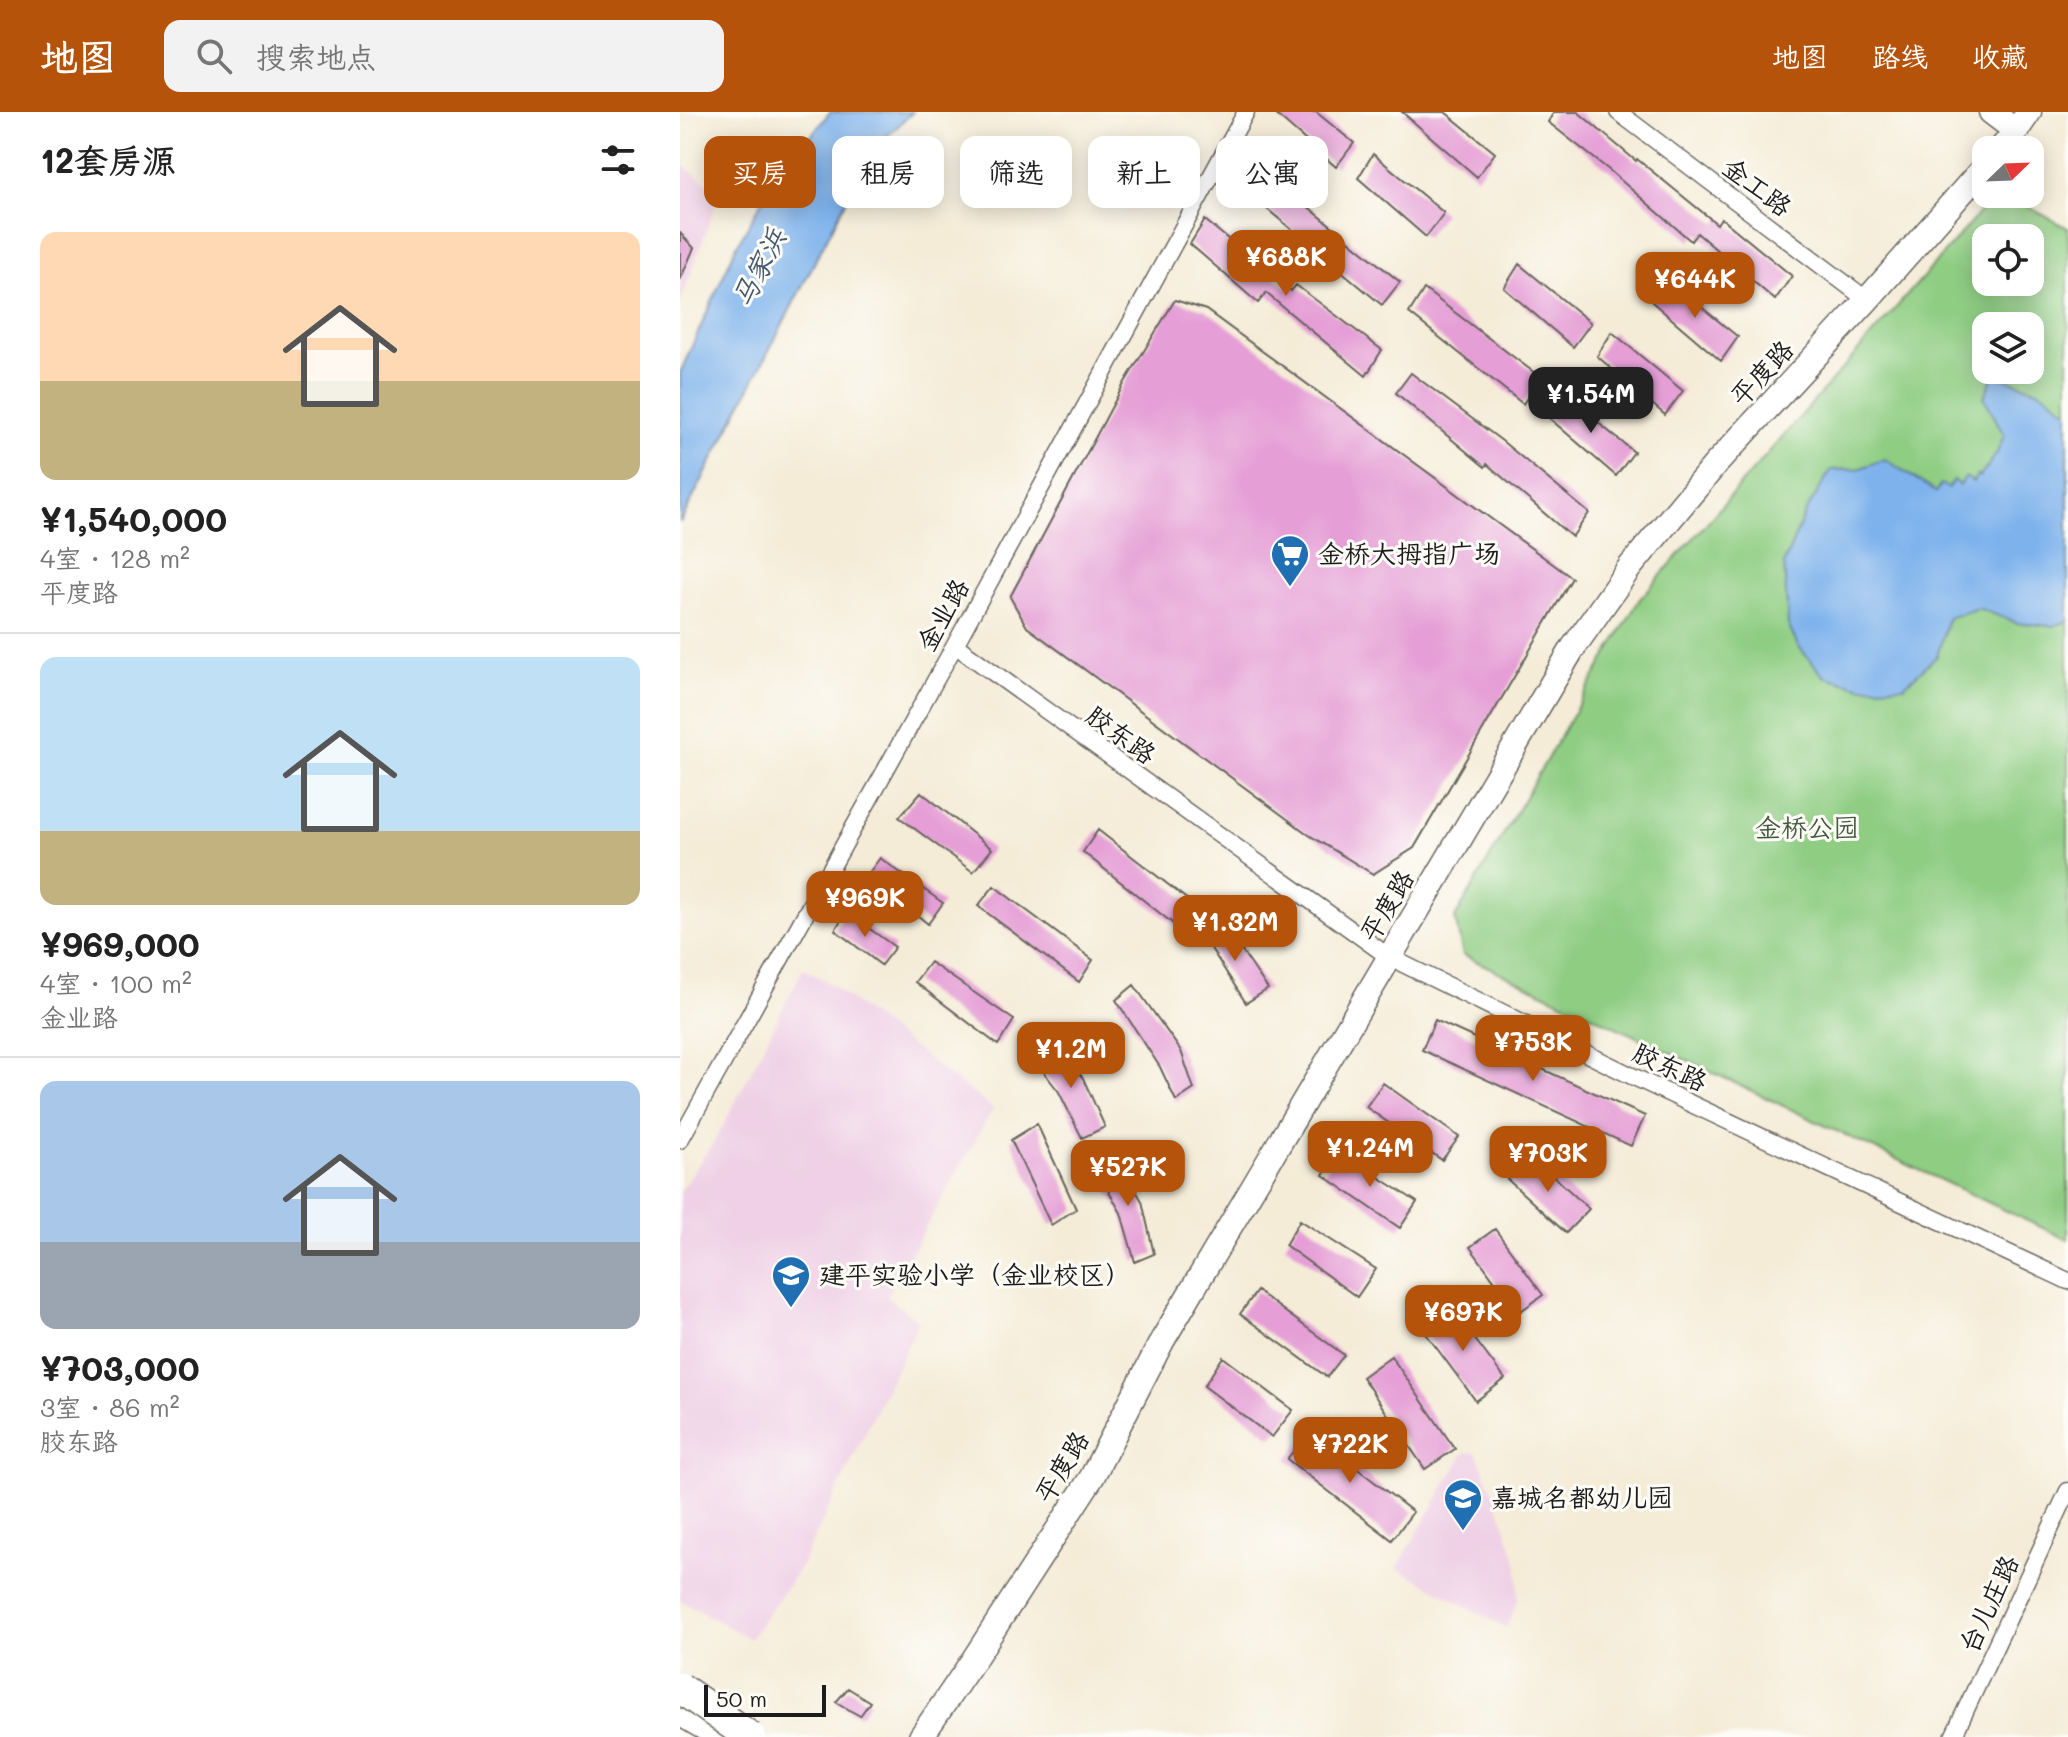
<!DOCTYPE html>
<html lang="zh">
<head>
<meta charset="utf-8">
<style>
	body { margin:0; font-family:Mali,"LXGW WenKai TC",sans-serif; background:#f2f2f2; color:#222; height:100vh; display:flex; flex-direction:column; font-size:30px; white-space:nowrap }
	* { box-sizing:border-box; margin:0 }
	p { font-size:26px; color:#767676 }
	.icon { flex:none; width:44px; height:44px; fill:none; stroke:currentColor; stroke-width:2; stroke-linecap:round; stroke-linejoin:round }
	.map { position:relative; flex:1; overflow:hidden }
	.side { display:flex; flex-direction:column; background:#fff; width:680px }
	.side>* { flex:none }
	.guide { position:absolute; left:24px; top:24px; width:760px; height:72px; display:flex; gap:16px }
	.needle { width:52px; rotate:67deg }
	.fabs { position:absolute; left:1292px; top:24px; display:grid; gap:16px }
	.fabs a { display:grid; place-items:center; width:72px; height:72px; border-radius:16px; background:#fff; box-shadow:0 4px 20px #0003; font-size:40px }
	.scale { position:absolute; left:24px; bottom:20px; width:122px; box-sizing:border-box; padding-left:8px; border:4px solid #1c1c1c; border-top:0; font-size:22px; line-height:28px; white-space:nowrap; color:#1c1c1c; -webkit-text-stroke:6px #fdfcf7; paint-order:stroke }
	.price { position:absolute; translate:-50% -68px; padding:0 18px; border-radius:16px; background:#b45309; color:#fff; font-size:26px; line-height:52px; filter:drop-shadow(0 2px 4px #0008) }
	.price::after { content:''; position:absolute; left:50%; top:48px; width:24px; height:18px; margin-left:-12px; background:inherit; clip-path:polygon(0 0,100% 0,50% 100%) }
	.price.on { background:#222; color:#fff }
	ul { padding:0; list-style:none }
	li { display:grid; align-content:center; gap:16px; height:424px; padding:0 40px }
	li+li { border-top:2px solid #e0e0e0 }
	li span { display:grid; place-items:center; height:248px; border-radius:16px; color:#555 }
	li>.icon { margin-inline-start:auto }
	span .icon { width:144px; height:144px; fill:#fffc; stroke-width:1 }
	li b { font-size:34px }
	h2 { display:flex; justify-content:space-between; align-items:center; height:96px; padding:0 40px; font-size:34px }
	.chip { padding:0 28px; border-radius:16px; background:#fff; box-shadow:0 4px 20px #0003; font-size:28px; line-height:72px }
	.chip.on { background:#b45309; color:#fff }
	header { display:flex; align-items:center; gap:48px; box-sizing:border-box; height:112px; padding:0 40px; background:#b45309; color:#fff }
	header strong { font-size:38px }
	nav { display:flex; gap:44px; margin-inline-start:auto; font-size:28px }
	.search { width:560px; height:72px; background:#f2f2f2; display:flex; align-items:center; gap:20px; box-sizing:border-box; padding:0 28px; border-radius:16px; color:#767676; font-size:30px }
	main { display:flex; flex:1; min-height:0 }
	.map>svg:first-child { display:block }
	.built { fill:#efd0e6 }
	.green { fill:#8fcd83; stroke:#567450; stroke-width:2; fill-rule:evenodd }
	.water { fill:#7eb2ec; stroke:#4d6784; stroke-width:2 }
	.building { fill:#e59fd6 }
	.lines { fill:none; stroke-linecap:round; stroke-linejoin:round }
	.street-casing { stroke:#68655e; stroke-width:19 }
	.secondary-casing { stroke:#68655e; stroke-width:27 }
	.highway-casing { stroke:#68655e; stroke-width:33 }
	.street { stroke:#fff; stroke-width:16 }
	.secondary { stroke:#fff; stroke-width:24 }
	.highway { stroke:#fff; stroke-width:30 }
	.highway-bridge-casing { stroke:#68655e; stroke-width:33; stroke-linecap:butt }
	.highway-bridge { stroke:#fff; stroke-width:30 }
	.labels { text-anchor:middle; stroke-width:6; stroke-linejoin:round; paint-order:stroke }
	.street-label { font-size:26px; fill:#1c1c1c; stroke:#fdfcf7 }
	.poi-label { font-size:26px; fill:#1c1c1c; stroke:#fdfcf7; text-anchor:start }
	.park-label { font-size:26px; fill:#445a40; stroke:#fdfcf7 }
	.water-label { font-size:28px; font-style:italic; fill:#43586f; stroke:#fdfcf7 }
</style>
</head>
<body>
<header>
<strong>地图</strong>
<div class="search"><svg class="icon" aria-label="search" viewBox="0 0 24 24"><circle cx="10" cy="10" r="6"/><path d="M15 15l6 6"/></svg>搜索地点</div>
<nav><a>地图</a><a>路线</a><a>收藏</a></nav>
</header>
<main>
<section class="side">
<h2>12套房源<svg class="icon" aria-label="filters" viewBox="0 0 24 24"><path d="M4 7h16M4 17h16"/><circle cx="9" cy="7" r="2"/><circle cx="15" cy="17" r="2"/></svg></h2>
<ul>
<li><span style="background:linear-gradient(#ffd9b3 60%,#c2b280 0)"><svg class="icon" aria-label="home" viewBox="0 0 24 24"><path d="M3 11l9-7 9 7M6 9v11h12V9"/></svg></span><div><b>¥1,540,000</b><p>4室 · 128 m²</p><p>平度路</p></div></li>
<li><span style="background:linear-gradient(#bfe0f5 70%,#c2b280 0)"><svg class="icon" aria-label="home" viewBox="0 0 24 24"><path d="M3 11l9-7 9 7M6 9v11h12V9"/></svg></span><div><b>¥969,000</b><p>4室 · 100 m²</p><p>金业路</p></div></li>
<li><span style="background:linear-gradient(#a9c7e8 65%,#9aa5b1 0)"><svg class="icon" aria-label="home" viewBox="0 0 24 24"><path d="M3 11l9-7 9 7M6 9v11h12V9"/></svg></span><div><b>¥703,000</b><p>3室 · 86 m²</p><p>胶东路</p></div></li>
</ul>
</section>
<div class="map">
<svg width="1388" height="1625" viewBox="0 0 1388 1625">
	<rect width="100%" height="100%" fill="#fdfcf7"/>
	<filter id="ink" filterUnits="userSpaceOnUse"><feTurbulence type="fractalNoise" baseFrequency=".0125" numOctaves="2"/><feDisplacementMap in="SourceGraphic" scale="16" xChannelSelector="R" yChannelSelector="G"/><feConvolveMatrix kernelMatrix="1 2 1 2 8 2 1 2 1" color-interpolation-filters="sRGB"/></filter>
	<filter id="wash" filterUnits="userSpaceOnUse"><feTurbulence type="fractalNoise" baseFrequency=".006" numOctaves="4" result="noise"/><feDisplacementMap in="SourceGraphic" scale="32" xChannelSelector="R" yChannelSelector="G"/><feGaussianBlur stdDeviation="1.8" result="paint"/><feColorMatrix in="noise" values="0 0 0 0 0 0 0 0 0 0 0 0 0 0 0 0 0 1.4 0 .05"/><feComposite in="paint" operator="in"/></filter>
	<g filter="url(#wash)">
		<rect width="100%" height="100%" fill="#f5ecd8"/>
		<!-- built -->
		<path class="built" d="M0,51L40,81L0,191Z
			M123,857L146,869L313,997L206,1185L239,1209L120,1456L70,1527L0,1488V1080L40,1020Z
			M796,1340L816,1386L838,1454V1488L826,1516L717,1456L784,1341Z"/>
		<!-- green -->
		<path class="green" d="M1316,82H1324L1388,116V1128L783,843L775,806L959,488ZM1306,126H1350V170H1306ZM1306,214H1350V258H1306Z"/>
		<!-- water -->
		<path class="water" d="M150,0H233L201,30L178,66L0,411V261L57,133L89,77Z
			M1314,263L1361,279L1388,299V509L1373,514L1337,511L1298,496L1268,506L1257,544L1224,574L1182,575L1144,564L1118,534L1108,513L1104,451L1124,403L1151,358L1178,357L1205,347L1256,380L1261,372L1268,376L1273,368L1279,373L1286,365L1293,370L1297,363L1300,365L1317,341L1324,323L1304,285Z"/>
		<g id="blocks">
			<!-- building -->
			<path class="building" d="M593,0H636L674,31L656,55Z
				M722,0H765L815,41L797,65Z
				M874,0H898L956,49L957,47L1037,112L1041,106L1112,164L1095,188L1017,121L1011,129L929,58L868,10Z
				M693,42L764,101L746,125L678,66Z
				M565,43L720,170L702,193L550,66Z
				M525,108L611,179L616,173L702,238L686,264L586,181L578,191L510,132Z
				M0,121L14,136L0,168Z
				M839,152L911,211L893,235L824,176Z
				M987,167L1058,225L1041,249L972,190Z
				M744,177L860,265L843,292L729,201Z
				M495,188L526,198L892,466L734,736L693,762L629,723L347,515L330,485L445,270Z
				M932,220L1003,279L985,303L917,244Z
				M731,261L822,329L909,401L892,425L807,352L805,355L716,281Z
				M883,282L954,340L936,364L868,305Z
				M241,680L312,737L293,760L219,705Z
				M418,718L513,792L496,814L403,740Z
				M200,746L263,791L248,812L188,762Z
				M314,774L413,848L399,870L298,794Z
				M166,800L215,835L201,853L155,818Z
				M542,810L588,877L566,891L523,824Z
				M250,850L334,908L318,933L235,870Z
				M454,873L501,939L514,977L496,989L480,955L436,888Z
				M755,908L965,1004L951,1034L742,938Z
				M371,930L403,966L425,1015L402,1026L379,980L353,946Z
				M703,971L779,1025L762,1048L686,995Z
				M357,1012L396,1097L371,1113L331,1028Z
				M657,1038L737,1090L720,1116L643,1063Z
				M850,1042L909,1097L886,1121L827,1067Z
				M436,1044L462,1089L474,1142L455,1150L441,1101L416,1057Z
				M620,1108L696,1157L677,1185L605,1133Z
				M815,1117L863,1183L838,1201L790,1135Z
				M577,1179L664,1243L647,1265L560,1202Z
				M769,1193L825,1267L796,1289L741,1215Z
				M711,1244L775,1337L745,1357L682,1265Z
				M543,1245L613,1298L592,1325L524,1274Z
				M629,1319L733,1400L712,1428L607,1347Z
				M168,1576L190,1590L180,1604L156,1590Z"/>
		</g>
	</g>
	<g filter="url(#ink)">
		<use href="#blocks" fill-opacity="0" stroke="#68655e" stroke-width="2"/>
		<g class="lines">
			<defs>
				<path id="street" d="M938,0L1187,188
					M275,533L709,845L952,964L1388,1169
					M0,1028L275,533L566,0
					M1273,1625L1388,1379"/>
				<path id="secondary" d="M1311,0L1336,19
					M1320,38L1336,19L1349,0
					M241,1625L294,1547L412,1365L482,1229L893,536L950,455L1034,354L1187,188L1306,53"/>
				<path id="highway" d="M0,1598L46,1625"/>
			</defs>
			<!-- street casing -->
			<use href="#street" class="street-casing"/>
			<!-- secondary casing -->
			<use href="#secondary" class="secondary-casing"/>
			<!-- highway casing -->
			<use href="#highway" class="highway-casing"/>
			<!-- street -->
			<use href="#street" class="street"/>
			<!-- secondary -->
			<use href="#secondary" class="secondary"/>
			<!-- highway -->
			<use href="#highway" class="highway"/>
			<defs>
				<path id="highway-bridge" d="M0,1576L70,1625"/>
			</defs>
			<!-- highway-bridge casing -->
			<use href="#highway-bridge" class="highway-bridge-casing"/>
			<!-- highway-bridge -->
			<use href="#highway-bridge" class="highway-bridge"/>
		</g>
	</g>
	<!-- icons -->
	<defs>
		<symbol id="supermarket-pin" viewBox="-11 -11 22 30"><path d="M0 17L-7.5 6A9.5 9.5 0 1 1 7.5 6Z" fill="#1f6fb2" stroke="#fdfcf7"/><path d="M-6-5.5h2.5l.6 2H6L4.5 2H-2.5L-4.4-4H-6ZM-1.5 3.2a1.3 1.3 0 1 0 .1 0ZM3 3.2a1.3 1.3 0 1 0 .1 0Z" fill="#fff"/></symbol>
		<symbol id="school-pin" viewBox="-11 -11 22 30"><path d="M0 17L-7.5 6A9.5 9.5 0 1 1 7.5 6Z" fill="#1f6fb2" stroke="#fdfcf7"/><path d="M0-5L7-2L0 1L-7-2ZM-4 1L0 2.5L4 1V4Q0 6-4 4Z" fill="#fff"/></symbol>
	</defs>
	<g fill-rule="evenodd">
		<use href="#supermarket-pin" x="588" y="420" width="44" height="60"/>
		<use href="#school-pin" x="89" y="1141" width="44" height="60"/>
		<use href="#school-pin" x="761" y="1364" width="44" height="60"/>
	</g>
	<g class="labels">
		<!-- street labels -->
		<g class="street-label">
			<text transform="translate(1077 75) rotate(37)" y="9">金工路</text>
			<text transform="translate(1082 261) rotate(-47)" y="9">平度路</text>
			<text transform="translate(263 503) rotate(-61)" y="9">金业路</text>
			<text transform="translate(441 623) rotate(36)" y="9">胶东路</text>
			<text transform="translate(707 794) rotate(-59)" y="9">平度路</text>
			<text transform="translate(990 955) rotate(25)" y="9">胶东路</text>
			<text transform="translate(382 1355) rotate(-59)" y="9">平度路</text>
			<text transform="translate(1309 1492) rotate(-65)" y="9">台儿庄路</text>
		</g>
		<!-- poi labels -->
		<g class="poi-label">
			<text x="638" y="451">金桥大拇指广场</text>
			<text x="139" y="1172">建平实验小学（金业校区）</text>
			<text x="811" y="1395">嘉城名都幼儿园</text>
		</g>
		<!-- park labels -->
		<g class="park-label">
			<text x="1127" y="725">金桥公园</text>
		</g>
		<!-- water labels -->
		<g class="water-label">
			<text transform="translate(79 156) rotate(-63)" y="10">马家浜</text>
		</g>
	</g>
</svg>
<div class="fabs">
<a><svg class="needle" viewBox="-14 -14 28 28"><path d="M0-13l5 13h-10z" fill="#e53935"/><path d="M0 13l5-13h-10z" fill="#767676"/></svg></a>
<a><svg class="icon" aria-label="locate" viewBox="0 0 24 24"><circle cx="12" cy="12" r="6"/><path d="M12 2v4M12 18v4M2 12h4M18 12h4"/></svg></a>
<a><svg class="icon" aria-label="layers" viewBox="0 0 24 24"><path d="M12 4l9 5-9 5-9-5zM3 14l9 5 9-5"/></svg></a>
</div>
<div class="scale">50 m</div>
<b class="price" style="left:606px;top:186px">¥688K</b>
<b class="price" style="left:1015px;top:208px">¥644K</b>
<b class="price on" style="left:911px;top:323px">¥1.54M</b>
<b class="price" style="left:185px;top:827px">¥969K</b>
<b class="price" style="left:555px;top:851px">¥1.32M</b>
<b class="price" style="left:853px;top:971px">¥753K</b>
<b class="price" style="left:391px;top:978px">¥1.2M</b>
<b class="price" style="left:690px;top:1077px">¥1.24M</b>
<b class="price" style="left:868px;top:1082px">¥703K</b>
<b class="price" style="left:448px;top:1096px">¥527K</b>
<b class="price" style="left:783px;top:1241px">¥697K</b>
<b class="price" style="left:670px;top:1373px">¥722K</b>
<div class="guide">
<a class="chip on">买房</a>
<a class="chip">租房</a>
<a class="chip">筛选</a>
<a class="chip">新上</a>
<a class="chip">公寓</a>
</div>
</div>
</main>
</body>
</html>
